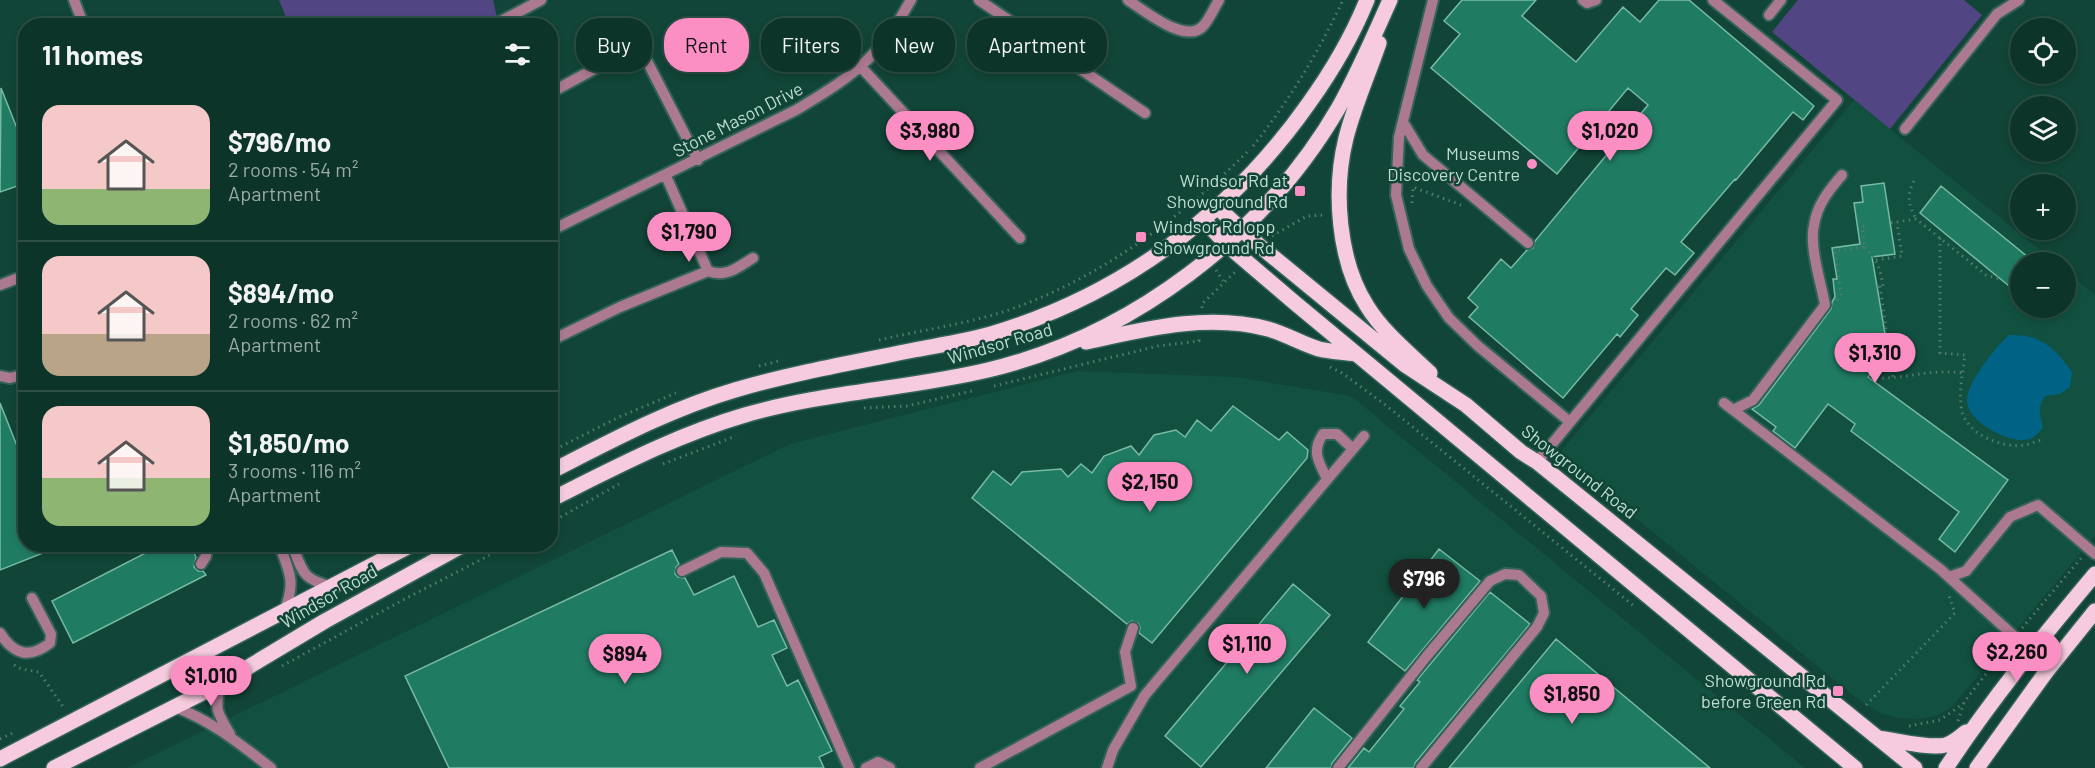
<!DOCTYPE html>
<html lang="en">
<head>
<meta charset="utf-8">
<style>
	body { margin:0; font-family:Barlow,sans-serif; background:#1b3f35; color:#f1f3f6; height:100vh; display:flex; flex-direction:column; font-size:22px; white-space:nowrap }
	* { box-sizing:border-box; margin:0 }
	p { font-size:20px; color:#9aaaa8 }
	.icon { flex:none; width:33px; height:33px; fill:none; stroke:currentColor; stroke-width:2; stroke-linecap:round; stroke-linejoin:round }
	.map { position:relative; flex:1; overflow:hidden }
	.panel { position:absolute; left:18px; top:18px; width:540px; height:534px; display:flex; flex-direction:column; background:#0d3429; border-radius:24px; box-shadow:0 3px 9px #0003,0 0 0 2px #2d4f46 }
	.panel>* { flex:none }
	.banner { position:absolute; left:576px; top:18px; width:570px; height:54px; display:flex; gap:12px }
	.fabs { position:absolute; left:2010px; top:18px; display:grid; gap:12px }
	.fabs a { display:grid; place-items:center; width:66px; height:66px; border-radius:50%; background:#0d3429; box-shadow:0 3px 9px #0003,0 0 0 2px #2d4f46; font-size:30px }
	.price { position:absolute; translate:-50% -51px; padding:0 14px; border-radius:21px; background:#fb8fc4; color:#111; font-size:20px; line-height:39px; filter:drop-shadow(0 2px 3px #0008) }
	.price::after { content:''; position:absolute; left:50%; top:36px; width:18px; height:14px; margin-left:-9px; background:inherit; clip-path:polygon(0 0,100% 0,50% 100%) }
	.price.selected { background:#222; color:#fff }
	ul { padding:0; list-style:none }
	li { display:flex; align-items:center; gap:18px; height:150px; padding:0 24px }
	li+li { border-top:2px solid #2d4f46 }
	li span { display:grid; place-items:center; flex:none; width:168px; height:120px; border-radius:18px; color:#555 }
	li>.icon { margin-inline-start:auto }
	span .icon { width:72px; height:72px; fill:#fffc; stroke-width:1 }
	li b { font-size:26px }
	h2 { display:flex; justify-content:space-between; align-items:center; height:72px; padding:0 24px; font-size:26px }
	.pill { padding:0 21px; border-radius:24px; background:#0d3429; box-shadow:0 3px 9px #0003,0 0 0 2px #2d4f46; font-size:21px; line-height:54px }
	.pill.selected { background:#fb8fc4; color:#111 }
	.map>svg:first-child { display:block }
	.built { fill:#12503f }
	.green { fill:#514583 }
	.water { fill:#006284 }
	.building { fill:#1f7c62; stroke:#78baa3; stroke-width:1.5 }
	.lines { fill:none; stroke-linecap:round; stroke-linejoin:round }
	.minor-casing { stroke:#336356; stroke-width:14 }
	.major-casing { stroke:#336356; stroke-width:18 }
	.path { stroke:#4f7c6e; stroke-width:3; stroke-dasharray:1.5 4.5; stroke-linecap:butt }
	.minor { stroke:#ab7990; stroke-width:10 }
	.major { stroke:#f5cbdd; stroke-width:15 }
	.poi-dot { fill:#fb8fc4; stroke:#114537; stroke-width:2 }
	.labels { text-anchor:middle; stroke-width:5; stroke-linejoin:round; paint-order:stroke }
	.street-label { font-size:18px; fill:#bdddd1; stroke:#114537 }
	.poi-label { font-size:18px; fill:#bdddd1; stroke:#114537; text-anchor:end }
</style>
</head>
<body>
<div class="map">
<svg width="2095" height="768" viewBox="0 0 2095 768">
	<rect width="100%" height="100%" fill="#114537"/>
	<!-- built -->
	<path class="built" d="M1854,100L2055,262H2020V308H2066V271L2095,295V536L1951,708L1936,716L1917,719L1899,718L1882,714L1860,701L1558,455Z
		M1077,371L1235,377L1351,396L1805,768H127L790,444Z"/>
	<!-- green -->
	<path class="green" d="M279,0H493L498,22L491,26L289,25Z
		M1798,0H1964L1982,15L1890,129L1772,32Z"/>
	<!-- water -->
	<path class="water" d="M2009,335C2041,334 2054,347 2072,372L2070,387L2060,394L2045,396C2037,407 2040,415 2043,427C2039,433 2034,439 2025,440C2007,442 1968,422 1967,401C1966,384 1996,346 2009,335Z"/>
	<!-- building -->
	<path class="building" d="M1462,0H1536L1522,16L1576,62L1623,7L1640,22L1659,0H1689L1814,106L1803,120L1793,112L1736,180L1735,179L1681,242L1694,253L1675,275L1666,268L1631,309L1638,315L1620,337L1617,334L1563,398L1469,317L1478,307L1468,298L1501,259L1511,268L1527,250L1533,248L1535,241L1648,105L1628,88L1557,174L1431,68L1460,34L1444,21Z
		M1,88L26,151V183L0,192Z
		M1884,183L1895,254L1872,257L1889,357L1882,358L1868,377L2008,480L1955,552L1939,539L1959,512L1851,431L1855,424L1828,404L1795,448L1773,431L1776,427L1752,409L1759,405L1831,309L1832,302L1835,297L1833,279H1837L1832,248L1860,244L1854,203L1863,202L1861,186Z
		M1941,186L2034,262H2020V295L1920,213Z
		M0,403L21,456L26,454V544L63,545L0,570Z
		M1233,406L1279,440L1287,432L1308,450L1307,458L1152,643L1139,633L1140,627L1138,623L1132,621L1127,624L972,498L993,471L1011,485L1022,472L1061,469L1068,477L1081,464L1092,473L1104,456L1131,446L1139,455L1154,435L1176,430L1185,437L1197,420L1211,431Z
		M163,544H190L196,557L194,567L198,571H203L206,575L73,643L52,601Z
		M1439,549L1480,581L1405,671L1368,642Z
		M672,550L679,564L676,567L675,574L678,577L685,578L694,595L734,576L758,627L774,620L787,648L772,655L787,686L798,680L832,751L819,757L824,768H449L405,676Z
		M1293,584L1330,615L1201,767L1165,736Z
		M1490,592L1530,624L1415,763L1414,768H1348L1364,748L1369,752L1404,709L1400,706L1420,682L1417,680Z
		M1556,639L1710,768H1449Z
		M1314,708L1352,738L1332,763L1331,768H1266Z"/>
	<g class="lines">
		<defs>
			<path id="minor" d="M74,0L84,26
				M979,0L1145,113
				M1128,0C1145,11 1187,46 1204,25C1210,18 1214,8 1219,0
				M1433,0L1399,137L1396,195L1409,249L1427,286L1449,318L1478,346L1570,422
				M1583,0L1587,3L1596,0
				M1769,15L1781,0
				M492,26L541,0
				M860,66L1020,238
				M550,93L622,54C633,53 638,54 647,61L698,160
				M1403,122L1423,155L1528,243
				M1905,129L1997,14L2019,0
				M666,176L708,271C727,278 738,267 753,258
				M550,231L796,110C828,91 863,70 886,39C896,27 903,13 911,0
				M0,285L26,275
				M550,341L620,307L708,271
				M0,376L10,378L26,374
				M1724,403L1940,569L2015,637L2032,650
				M1733,410L1753,400L1825,305C1821,282 1809,247 1814,225C1817,205 1829,190 1842,175
				M1537,462L1837,100L1713,0
				M1327,479C1319,462 1311,452 1323,434H1337L1353,449
				M279,544C290,573 296,582 284,612
				M292,544C303,573 302,579 333,587
				M201,564L206,556L207,544
				M682,571L721,552L747,553L764,573L849,768
				M1949,577L1966,571L2010,517L2038,505L2095,554
				M0,633C14,655 29,659 50,643L51,634L32,598
				M220,684C215,710 216,711 230,734
				M175,707C212,721 240,744 271,768
				M866,768L878,762L890,768
				M980,768L1131,686L1125,652L1133,628
				M1107,768L1113,750L1145,695L1364,436
				M1338,768L1426,657L1490,581L1505,574L1519,575L1541,596L1544,613L1537,627L1421,768"/>
			<path id="major" d="M1379,43C1368,75 1354,106 1346,138C1333,190 1338,261 1367,306C1383,332 1408,352 1430,373
				M1218,208L1261,247L1405,365L1466,405L1521,452L1537,462L1915,768
				M1204,220L1227,245L1295,303L1855,768
				M1086,342C1146,329 1207,313 1268,329C1286,334 1302,344 1319,349C1331,352 1344,352 1356,354
				M550,472C611,441 670,409 735,390C793,373 855,362 914,350C940,345 966,341 991,334C1122,295 1231,214 1309,103C1332,71 1352,37 1367,0
				M550,500C614,468 676,435 745,415C824,392 908,389 988,370C1131,336 1265,235 1339,107C1358,73 1374,36 1390,0
				M1878,738C1897,740 1928,749 1946,745C1953,743 1960,737 1966,732
				M0,759L413,544
				M54,768L220,684L325,621L465,544
				M1946,768C1991,700 2043,636 2095,574
				M1977,768L2046,672L2095,611"/>
		</defs>
		<!-- minor casing -->
		<use href="#minor" class="minor-casing"/>
		<!-- major casing -->
		<use href="#major" class="major-casing"/>
		<!-- path -->
		<path class="path" d="M1253,146C1289,101 1318,53 1343,0
			M1914,181C1906,196 1909,205 1916,219
			M1412,203L1413,187L1461,205
			M1891,223L1916,219L1986,275L2000,279
			M1272,236L1307,216L1326,215
			M1940,238V353L1965,355C1963,373 1958,393 1962,411C1967,435 2004,449 2026,445C2032,443 2038,441 2044,439
			M1865,247C1877,261 1880,267 1883,286L1877,287
			M1876,260L1902,256L1897,222
			M1216,270L1223,281
			M1880,286L1893,378
			M1837,300L1841,294L1835,251L1865,247L1862,227L1867,226
			M1202,308V304L1235,272
			M879,340C918,331 958,325 996,314C1089,286 1181,219 1248,151
			M759,366L779,361
			M1330,367L1342,373L1383,403L1634,606
			M1873,370L1883,378C1913,377 1932,369 1963,373
			M994,386L1158,346L1199,341V339
			M864,408L907,406L976,390
			M550,452L619,417L676,393
			M663,464L736,436
			M550,523L619,484
			M2022,628L2082,557
			M14,665L21,669L39,672L64,708
			M282,666L401,601L511,544
			M1866,705L1955,613L1949,596
			M1958,721L1964,702L2007,647
			M1909,726L1940,720L1964,703
			M0,739L15,732"/>
		<!-- minor -->
		<use href="#minor" class="minor"/>
		<!-- major -->
		<use href="#major" class="major"/>
	</g>
	<!-- markers -->
	<g class="poi-dot">
		<circle cx="1532" cy="164" r="6"/>
		<rect x="1294" y="185" width="12" height="12" rx="3"/>
		<rect x="1135" y="231" width="12" height="12" rx="3"/>
		<rect x="1832" y="685" width="12" height="12" rx="3"/>
	</g>
	<g class="labels">
		<!-- street labels -->
		<g class="street-label">
			<text transform="translate(738 120) rotate(-27)" y="6">Stone Mason Drive</text>
			<text transform="translate(1000 344) rotate(-16)" y="6">Windsor Road</text>
			<text transform="translate(1579 472) rotate(38)" y="6">Showground Road</text>
			<text transform="translate(329 597) rotate(-30)" y="6">Windsor Road</text>
		</g>
		<!-- poi labels -->
		<g class="poi-label">
			<text x="1520" y="160">Museums<tspan x="1520" dy="21">Discovery Centre</tspan></text>
			<text x="1288" y="187">Windsor Rd at<tspan x="1288" dy="21">Showground Rd</tspan></text>
			<text x="1153" y="233" text-anchor="start">Windsor Rd opp<tspan x="1153" dy="21">Showground Rd</tspan></text>
			<text x="1826" y="687">Showground Rd<tspan x="1826" dy="21">before Green Rd</tspan></text>
		</g>
	</g>
</svg>
<div class="fabs">
<a><svg class="icon" aria-label="locate" viewBox="0 0 24 24"><circle cx="12" cy="12" r="6"/><path d="M12 2v4M12 18v4M2 12h4M18 12h4"/></svg></a>
<a><svg class="icon" aria-label="layers" viewBox="0 0 24 24"><path d="M12 4l9 5-9 5-9-5zM3 14l9 5 9-5"/></svg></a>
<a>+</a>
<a>−</a>
</div>
<b class="price" style="left:930px;top:162px">$3,980</b>
<b class="price" style="left:1610px;top:162px">$1,020</b>
<b class="price" style="left:689px;top:263px">$1,790</b>
<b class="price" style="left:1875px;top:384px">$1,310</b>
<b class="price" style="left:1150px;top:513px">$2,150</b>
<b class="price selected" style="left:1424px;top:610px">$796</b>
<b class="price" style="left:1247px;top:675px">$1,110</b>
<b class="price" style="left:2017px;top:683px">$2,260</b>
<b class="price" style="left:625px;top:685px">$894</b>
<b class="price" style="left:211px;top:707px">$1,010</b>
<b class="price" style="left:1572px;top:725px">$1,850</b>
<div class="banner">
<a class="pill">Buy</a>
<a class="pill selected">Rent</a>
<a class="pill">Filters</a>
<a class="pill">New</a>
<a class="pill">Apartment</a>
</div>
<section class="panel">
<h2>11 homes<svg class="icon" aria-label="filters" viewBox="0 0 24 24"><path d="M4 7h16M4 17h16"/><circle cx="9" cy="7" r="2"/><circle cx="15" cy="17" r="2"/></svg></h2>
<ul>
<li><span style="background:linear-gradient(#f6c9c9 70%,#8fb573 0)"><svg class="icon" aria-label="home" viewBox="0 0 24 24"><path d="M3 11l9-7 9 7M6 9v11h12V9"/></svg></span><div><b>$796/mo</b><p>2 rooms · 54 m²</p><p>Apartment</p></div></li>
<li><span style="background:linear-gradient(#f6c9c9 65%,#b9a48a 0)"><svg class="icon" aria-label="home" viewBox="0 0 24 24"><path d="M3 11l9-7 9 7M6 9v11h12V9"/></svg></span><div><b>$894/mo</b><p>2 rooms · 62 m²</p><p>Apartment</p></div></li>
<li><span style="background:linear-gradient(#f6c9c9 60%,#8fb573 0)"><svg class="icon" aria-label="home" viewBox="0 0 24 24"><path d="M3 11l9-7 9 7M6 9v11h12V9"/></svg></span><div><b>$1,850/mo</b><p>3 rooms · 116 m²</p><p>Apartment</p></div></li>
</ul>
</section>
</div>
</body>
</html>
